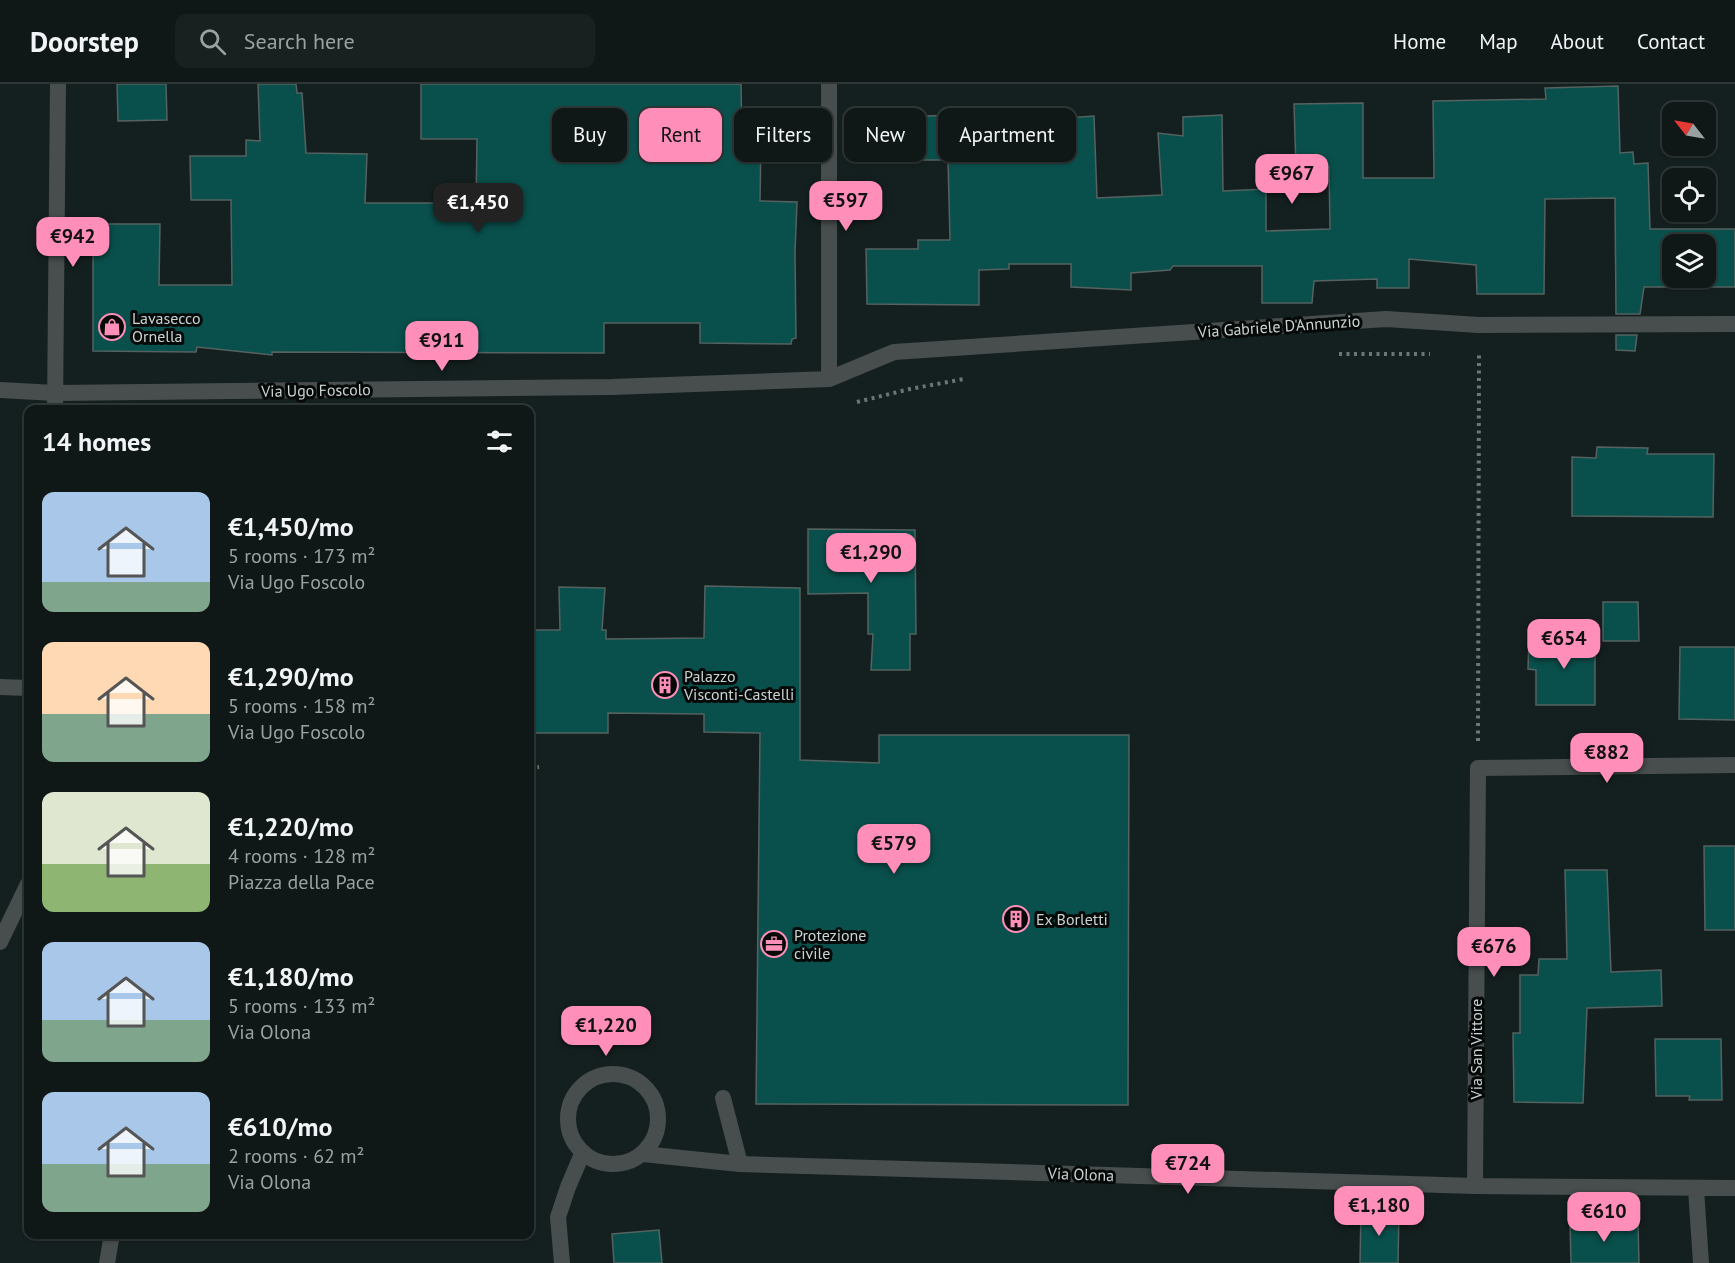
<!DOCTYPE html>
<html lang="en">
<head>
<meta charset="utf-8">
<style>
	body { margin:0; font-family:"PT Sans",sans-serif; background:#182120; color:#f1f3f6; height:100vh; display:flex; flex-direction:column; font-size:22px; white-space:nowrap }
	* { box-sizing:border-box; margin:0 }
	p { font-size:20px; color:#9ba0a1 }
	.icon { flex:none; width:33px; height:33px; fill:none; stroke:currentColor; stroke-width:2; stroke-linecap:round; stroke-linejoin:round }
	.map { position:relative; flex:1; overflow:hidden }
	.details { position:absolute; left:24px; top:321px; width:510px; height:834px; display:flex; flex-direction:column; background:#0f1817; border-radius:12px; box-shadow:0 2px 4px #0004,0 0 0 2px #2f3736 }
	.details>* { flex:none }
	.hud { position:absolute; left:552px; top:24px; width:570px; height:54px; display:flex; gap:12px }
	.needle { width:39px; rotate:301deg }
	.tools { position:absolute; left:1662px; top:18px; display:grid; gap:12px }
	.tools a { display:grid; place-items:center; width:54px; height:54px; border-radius:12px; background:#0f1817; box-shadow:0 2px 4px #0004,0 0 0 2px #2f3736; font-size:30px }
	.price { position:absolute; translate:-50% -51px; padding:0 14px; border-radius:12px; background:#ff8eb9; color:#111; font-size:20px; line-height:39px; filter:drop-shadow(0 2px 3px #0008) }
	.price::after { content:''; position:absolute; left:50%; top:36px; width:18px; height:14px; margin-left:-9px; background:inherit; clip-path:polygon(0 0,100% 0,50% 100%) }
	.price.current { background:#222; color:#fff }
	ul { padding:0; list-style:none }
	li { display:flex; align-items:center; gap:18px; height:150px; padding:0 18px }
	li span { display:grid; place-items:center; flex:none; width:168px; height:120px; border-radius:12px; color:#555 }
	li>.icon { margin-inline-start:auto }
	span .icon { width:72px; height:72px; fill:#fffc; stroke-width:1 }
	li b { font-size:26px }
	h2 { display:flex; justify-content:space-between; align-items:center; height:72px; padding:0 18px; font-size:26px }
	.tag { padding:0 21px; border-radius:12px; background:#0f1817; box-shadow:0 2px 4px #0004,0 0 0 2px #2f3736; font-size:21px; line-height:54px }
	.tag.current { background:#ff8eb9; color:#111 }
	header { display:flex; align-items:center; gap:36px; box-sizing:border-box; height:84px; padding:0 30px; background:#0f1817; border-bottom:2px solid #2f3736 }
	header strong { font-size:28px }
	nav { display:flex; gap:33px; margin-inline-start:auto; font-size:21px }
	.search { width:420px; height:54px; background:#182120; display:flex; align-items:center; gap:15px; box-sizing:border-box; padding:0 21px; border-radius:12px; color:#9ba0a1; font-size:22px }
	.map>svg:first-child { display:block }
	.building { fill:#09504c; stroke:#546260; stroke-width:1.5; fill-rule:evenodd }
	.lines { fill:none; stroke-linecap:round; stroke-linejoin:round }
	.path { stroke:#6c7675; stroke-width:4; stroke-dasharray:3 4.5; stroke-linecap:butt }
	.pedestrian { stroke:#484e4d; stroke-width:16 }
	.minor { stroke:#484e4d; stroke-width:16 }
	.tertiary { stroke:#484e4d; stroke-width:16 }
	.labels { text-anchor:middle; stroke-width:6; stroke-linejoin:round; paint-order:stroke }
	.poi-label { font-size:16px; fill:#ccd4d3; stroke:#050908; text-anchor:start }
	.street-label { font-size:16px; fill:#ccd4d3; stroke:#050908 }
</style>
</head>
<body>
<header>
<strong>Doorstep</strong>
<div class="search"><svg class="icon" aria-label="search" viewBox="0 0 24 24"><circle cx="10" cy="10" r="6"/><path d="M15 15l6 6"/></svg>Search here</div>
<nav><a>Home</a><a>Map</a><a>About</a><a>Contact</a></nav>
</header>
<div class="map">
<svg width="1735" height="1179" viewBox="0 0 1735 1179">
	<rect width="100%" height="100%" fill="#14201f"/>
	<!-- building -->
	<path class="building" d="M117,0H166L167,36L118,37Z
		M258,0H296L297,9H302L306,69L367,70L365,119H476L477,55H421V0H741L742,56L761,57L760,117L797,118L795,168L796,254L792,255L791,260L700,259V239H604V269L272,268V271L197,263L196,268L93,267V140H160L159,201H232L231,116H191L190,72H246V56L260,57Z
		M1618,2L1620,69L1633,68L1634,80L1648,79L1650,145H1735V203H1644L1640,230H1616L1615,114L1545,115L1544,210H1477L1476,181L1409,175V204H1377V195L1314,197L1312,219H1262V182H1173L1170,186L1131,189V206L1071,203V180H1009V185L979,186V221L867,220L866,165H918V156H950L948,76H870L869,33L976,31L977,52L1053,49L1052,35L1094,32L1097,114L1162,111L1158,49L1183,52V33L1222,31L1223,107L1266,105V147L1330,145L1329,83L1296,84L1294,20L1363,19V94H1434L1433,17L1546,15L1545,4ZM1672,160H1706V194H1672Z
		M1616,251H1637L1635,267L1616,266Z
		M1597,363L1648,364L1647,370H1714L1713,433L1572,432V373L1596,374Z
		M808,445L915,446L916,550H910V586H871L873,550H868V509L808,510Z
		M705,502L800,504V676L879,679V651H1129L1128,1021L756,1020L760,649L704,648V630L608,629V649H530V546H560L559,503L605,504L602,546H606V555L704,554Z
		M1603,518H1638L1639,557H1603Z
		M1595,552V621H1536V586L1528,585L1529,553Z
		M1680,563H1735V636L1679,635Z
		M1704,762H1735V846H1705Z
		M1565,786H1607L1611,888L1661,886L1662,922L1587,924L1583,1019L1514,1018L1513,949H1520V891H1538L1539,875H1567Z
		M1655,955H1721L1722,1016H1689L1690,1012H1656Z
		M1361,1127H1399L1398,1179H1360Z
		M1570,1139H1638L1639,1179H1571Z
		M659,1146L662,1179H614L612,1150Z"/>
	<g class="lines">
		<!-- path -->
		<path class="path" d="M1339,270H1430
			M857,318L910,305L964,295
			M1478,657L1479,271
			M530,684L539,683"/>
		<!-- pedestrian -->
		<path class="pedestrian" d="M723,1014L740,1080"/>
		<!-- minor -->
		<path class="minor" d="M829,0V295
			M0,306L55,309L612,303L829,295L894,268L1386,235L1479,241L1735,240
			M0,603L28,604
			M568 1035a45 45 0 1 1 90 0a45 45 0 1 1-90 0Z
			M643,1070L740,1080L1475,1102L1735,1104
			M1475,1102L1478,684L1735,681
			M1696,1105L1701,1179
			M107,1179L112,1150
			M562,1179L558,1133L568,1103L583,1068"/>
		<!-- tertiary -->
		<path class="tertiary" d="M55,326L58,0
			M0,858L28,800"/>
	</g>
	<!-- icons -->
	<defs>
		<symbol id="shop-ring" viewBox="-11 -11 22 22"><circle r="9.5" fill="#050908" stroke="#ff8eb9" stroke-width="1.5"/><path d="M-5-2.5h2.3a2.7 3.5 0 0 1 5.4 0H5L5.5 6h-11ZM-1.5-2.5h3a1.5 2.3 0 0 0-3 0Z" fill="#ff8eb9"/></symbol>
		<symbol id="building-ring" viewBox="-11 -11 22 22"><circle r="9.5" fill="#050908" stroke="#ff8eb9" stroke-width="1.5"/><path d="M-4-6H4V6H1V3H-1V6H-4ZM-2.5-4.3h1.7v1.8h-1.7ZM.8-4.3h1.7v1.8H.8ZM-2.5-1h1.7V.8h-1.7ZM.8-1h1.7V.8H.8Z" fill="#ff8eb9"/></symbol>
		<symbol id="office-ring" viewBox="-11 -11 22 22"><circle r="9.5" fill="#050908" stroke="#ff8eb9" stroke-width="1.5"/><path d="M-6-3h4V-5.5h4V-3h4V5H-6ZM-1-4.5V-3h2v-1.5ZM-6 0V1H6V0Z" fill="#ff8eb9"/></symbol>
	</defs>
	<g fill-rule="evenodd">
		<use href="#shop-ring" x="97" y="228" width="30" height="30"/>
		<use href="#building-ring" x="650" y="586" width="30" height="30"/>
		<use href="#building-ring" x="1001" y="820" width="30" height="30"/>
		<use href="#office-ring" x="759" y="845" width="30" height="30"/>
	</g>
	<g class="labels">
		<!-- poi labels -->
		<g class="poi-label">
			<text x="132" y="240">Lavasecco<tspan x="132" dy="18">Ornella</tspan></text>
			<text x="684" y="598">Palazzo<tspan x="684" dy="18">Visconti-Castelli</tspan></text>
			<text x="1036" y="841">Ex Borletti</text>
			<text x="794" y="857">Protezione<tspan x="794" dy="18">civile</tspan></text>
		</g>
		<!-- street labels -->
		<g class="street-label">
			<text transform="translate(1279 242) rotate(-4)" y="6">Via Gabriele D'Annunzio</text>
			<text transform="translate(316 306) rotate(-1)" y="6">Via Ugo Foscolo</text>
			<text transform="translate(1476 965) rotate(-90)" y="6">Via San Vittore</text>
			<text transform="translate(1081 1090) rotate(2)" y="6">Via Olona</text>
		</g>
	</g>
</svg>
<div class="tools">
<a><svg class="needle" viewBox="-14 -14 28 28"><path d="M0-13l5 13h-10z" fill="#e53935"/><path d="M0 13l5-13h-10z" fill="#9ba0a1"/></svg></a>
<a><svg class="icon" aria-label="locate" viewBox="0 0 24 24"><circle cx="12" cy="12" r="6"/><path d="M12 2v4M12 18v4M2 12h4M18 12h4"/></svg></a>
<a><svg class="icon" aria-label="layers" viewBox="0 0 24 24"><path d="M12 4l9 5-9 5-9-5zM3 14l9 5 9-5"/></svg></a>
</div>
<b class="price" style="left:1292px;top:121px">€967</b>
<b class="price" style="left:846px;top:148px">€597</b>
<b class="price current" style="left:478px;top:150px">€1,450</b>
<b class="price" style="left:73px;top:184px">€942</b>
<b class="price" style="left:442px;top:288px">€911</b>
<b class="price" style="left:871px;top:500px">€1,290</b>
<b class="price" style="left:1564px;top:586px">€654</b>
<b class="price" style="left:1607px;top:700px">€882</b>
<b class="price" style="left:894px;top:791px">€579</b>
<b class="price" style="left:1494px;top:894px">€676</b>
<b class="price" style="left:606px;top:973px">€1,220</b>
<b class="price" style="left:1188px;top:1111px">€724</b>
<b class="price" style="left:1379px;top:1153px">€1,180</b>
<b class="price" style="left:1604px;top:1159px">€610</b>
<div class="hud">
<a class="tag">Buy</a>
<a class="tag current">Rent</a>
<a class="tag">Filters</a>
<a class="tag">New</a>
<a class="tag">Apartment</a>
</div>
<section class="details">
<h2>14 homes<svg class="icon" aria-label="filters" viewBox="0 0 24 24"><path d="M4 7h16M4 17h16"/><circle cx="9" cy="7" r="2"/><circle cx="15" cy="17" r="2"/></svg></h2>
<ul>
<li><span style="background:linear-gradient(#a9c7e8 75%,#7fa58c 0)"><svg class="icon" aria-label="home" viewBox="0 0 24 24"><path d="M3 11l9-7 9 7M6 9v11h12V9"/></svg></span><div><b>€1,450/mo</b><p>5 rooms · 173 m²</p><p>Via Ugo Foscolo</p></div></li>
<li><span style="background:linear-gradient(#ffd9b3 60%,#7fa58c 0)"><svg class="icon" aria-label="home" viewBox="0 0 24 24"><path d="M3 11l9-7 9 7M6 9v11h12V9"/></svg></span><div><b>€1,290/mo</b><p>5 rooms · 158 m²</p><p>Via Ugo Foscolo</p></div></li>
<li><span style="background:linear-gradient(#dfe7d0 60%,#8fb573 0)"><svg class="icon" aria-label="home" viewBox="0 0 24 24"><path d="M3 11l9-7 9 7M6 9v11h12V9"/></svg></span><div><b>€1,220/mo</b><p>4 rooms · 128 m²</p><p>Piazza della Pace</p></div></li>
<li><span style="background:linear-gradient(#a9c7e8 65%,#7fa58c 0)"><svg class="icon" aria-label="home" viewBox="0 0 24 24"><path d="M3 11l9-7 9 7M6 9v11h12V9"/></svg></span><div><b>€1,180/mo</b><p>5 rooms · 133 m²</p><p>Via Olona</p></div></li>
<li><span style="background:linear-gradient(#a9c7e8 60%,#7fa58c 0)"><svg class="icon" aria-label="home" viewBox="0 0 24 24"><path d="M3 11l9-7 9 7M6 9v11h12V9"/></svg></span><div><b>€610/mo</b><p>2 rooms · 62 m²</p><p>Via Olona</p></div></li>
</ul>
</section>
</div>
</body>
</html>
